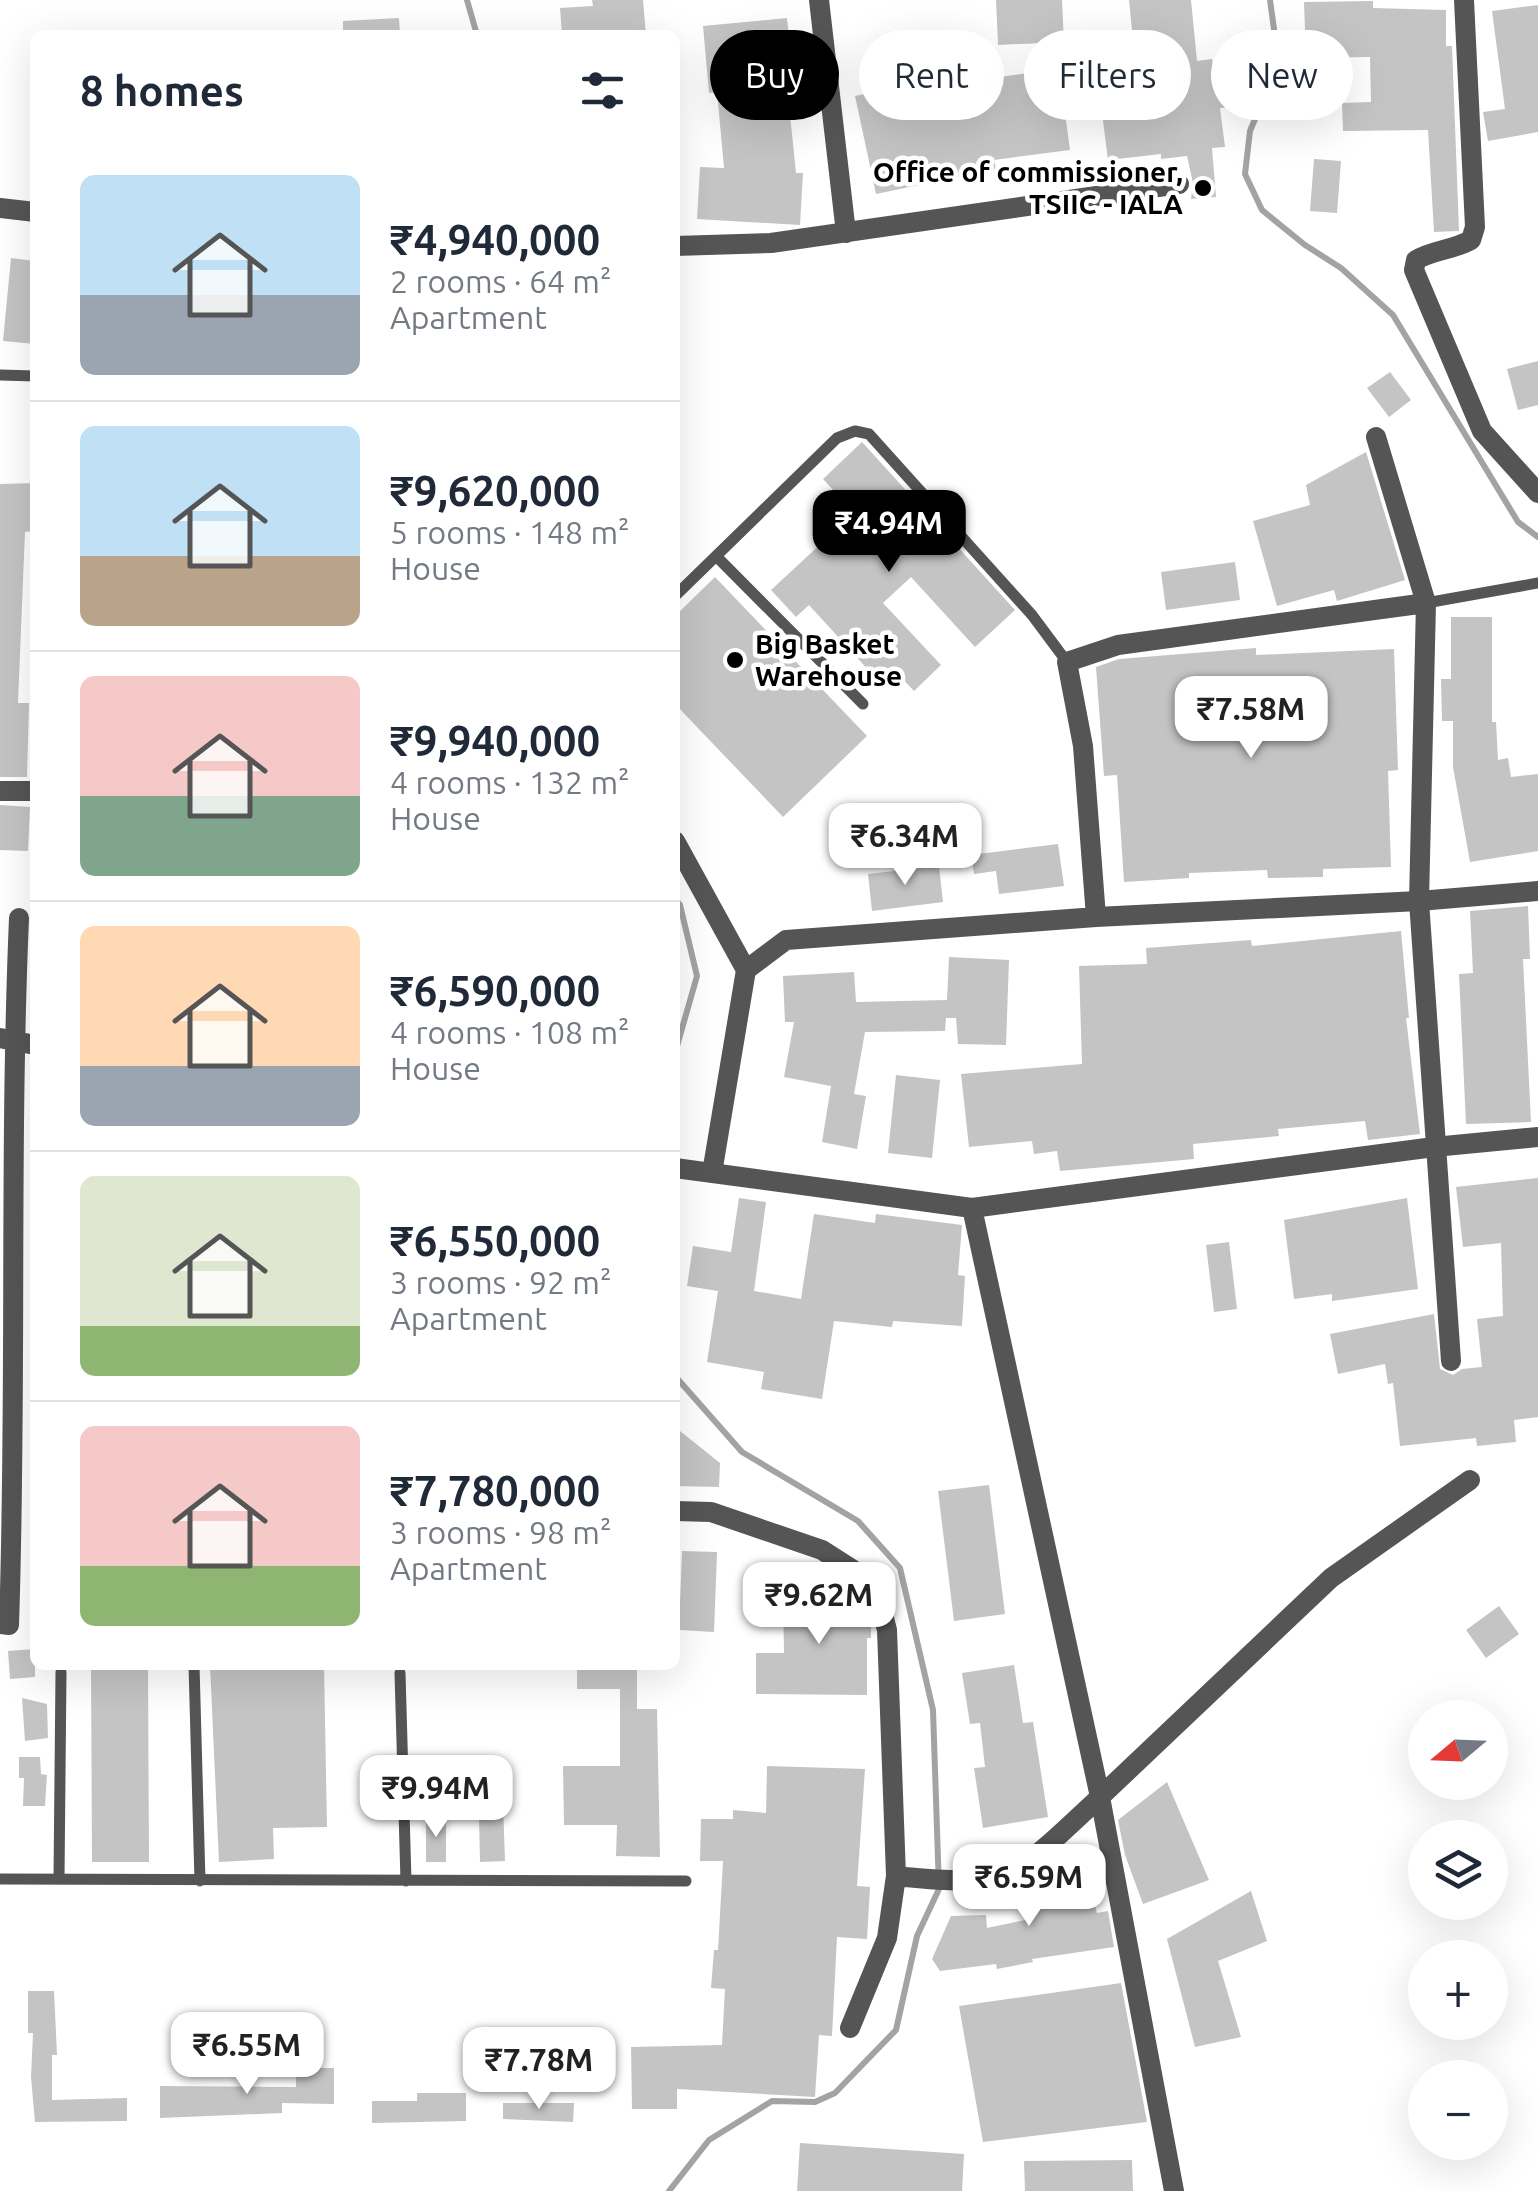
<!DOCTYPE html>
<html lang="en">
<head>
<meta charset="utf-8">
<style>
	body { margin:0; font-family:Ubuntu,sans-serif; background:#f6f6f7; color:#1f2937; height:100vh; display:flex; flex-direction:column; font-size:38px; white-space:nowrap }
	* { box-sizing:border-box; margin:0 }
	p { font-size:32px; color:#747a83 }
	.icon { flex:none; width:55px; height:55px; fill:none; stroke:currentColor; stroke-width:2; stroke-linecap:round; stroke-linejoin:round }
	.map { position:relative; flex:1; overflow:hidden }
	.sheet { position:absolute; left:30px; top:30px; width:650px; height:1640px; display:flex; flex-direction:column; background:#fff; border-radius:15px; box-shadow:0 10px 40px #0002 }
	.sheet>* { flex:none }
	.banner { position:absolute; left:710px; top:30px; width:678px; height:90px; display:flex; gap:20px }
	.needle { width:65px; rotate:251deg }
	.buttons { position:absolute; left:1408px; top:1700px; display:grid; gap:20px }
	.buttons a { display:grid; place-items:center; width:100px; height:100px; border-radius:50%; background:#fff; box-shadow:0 10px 40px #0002; font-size:50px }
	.price { position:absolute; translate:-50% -85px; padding:0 22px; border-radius:20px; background:#fff; color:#222; font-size:32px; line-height:65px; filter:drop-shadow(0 2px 5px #0008) }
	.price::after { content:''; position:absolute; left:50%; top:60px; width:30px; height:22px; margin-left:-15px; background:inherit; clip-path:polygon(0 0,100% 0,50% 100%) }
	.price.current { background:#000; color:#fff }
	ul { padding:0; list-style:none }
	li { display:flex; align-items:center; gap:30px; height:250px; padding:0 50px }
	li+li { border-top:2px solid #e0e1e3 }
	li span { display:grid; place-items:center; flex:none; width:280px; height:200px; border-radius:15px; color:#555 }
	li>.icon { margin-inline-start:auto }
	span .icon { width:120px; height:120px; fill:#fffc; stroke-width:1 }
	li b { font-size:42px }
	h2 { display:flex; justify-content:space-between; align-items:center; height:120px; padding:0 50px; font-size:42px }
	.tag { padding:0 35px; border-radius:45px; background:#fff; box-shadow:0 10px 40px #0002; font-size:35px; line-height:90px }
	.tag.current { background:#000; color:#fff }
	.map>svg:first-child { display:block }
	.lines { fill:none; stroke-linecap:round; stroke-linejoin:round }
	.stream { stroke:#a3a3a3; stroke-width:6 }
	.building { fill:#c4c4c4 }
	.service { stroke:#555; stroke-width:11 }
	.minor { stroke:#555; stroke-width:20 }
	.poi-dot { fill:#000; stroke:#fff; stroke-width:4 }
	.labels { text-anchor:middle; stroke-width:9; stroke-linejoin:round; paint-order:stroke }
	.poi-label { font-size:28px; font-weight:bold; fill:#000; stroke:#fff; text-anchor:end }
</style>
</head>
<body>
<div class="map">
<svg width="1538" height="2191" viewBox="0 0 1538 2191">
	<rect width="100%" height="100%" fill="#fff"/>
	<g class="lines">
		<!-- stream -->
		<path class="stream" d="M467,0L477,35
			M1270,0L1277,51L1268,88L1250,131L1245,174L1262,210L1305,245L1341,268L1393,315L1518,522L1538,537
			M675,899L680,905L697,976L675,1053
			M669,2191L709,2140L772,2101L815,2102L835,2093L896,2030L917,1936L939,1889L933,1710L900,1568L858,1521L742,1452L675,1376"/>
	</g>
	<!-- building -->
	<path class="building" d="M592,0H643L646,35H562L560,8L593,6Z
		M996,0H1062L1064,42L998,45Z
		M1129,0H1191L1197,61L1212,59L1214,73L1228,71L1232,107L1220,108L1225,147L1212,148L1216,197L1191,199L1193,183L1187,156L1161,159V154L1108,160L1096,66L1135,61Z
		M1373,1V8L1446,10V46H1452L1459,231L1434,232L1428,130L1343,131L1342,103L1371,102L1370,57L1306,58L1304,2Z
		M1538,5V132L1488,141L1483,112L1505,109L1492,11Z
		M399,18L400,35H343V21Z
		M787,18L794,85H787L796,173H803L800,225L697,219L700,167L724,168L717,92L709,93L703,26Z
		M1059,69L1070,150L994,160L996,169L876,194L855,96L975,70L977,80Z
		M1314,159L1341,161L1337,213L1310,211Z
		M11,258L35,261V344L3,341Z
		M1538,361V405L1518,410L1507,369Z
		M1390,372L1411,400L1389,417L1367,388Z
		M862,442L1015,610L975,647L911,577L883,603L941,665L914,691L896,672L882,685L809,605L796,617L771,590L825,540L832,548L861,521L823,479Z
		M1366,452L1405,580L1337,601L1334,590L1277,606L1253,521L1310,505L1306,485Z
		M35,483V531L25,532L18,703H29L27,777H0V484Z
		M1235,562L1240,600L1166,610L1161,572Z
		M715,577L867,736L783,817L675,704V616Z
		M1451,617H1492V722H1496L1498,760L1508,758L1511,777L1538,774V851L1470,862L1453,767V721H1442L1441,679H1451Z
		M1256,648V655L1394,649L1398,770L1388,771L1391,867L1323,869V877L1268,878L1267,870L1189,873V878L1124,882L1117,775L1104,776L1096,667L1119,659Z
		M0,805L30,807L28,851L0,850Z
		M1058,844L1064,886L999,894L996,871L974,874L971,855Z
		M939,866L943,902L872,911L868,874Z
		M1528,906L1530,959H1523L1531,1122L1466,1124L1459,974L1473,973L1470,911Z
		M1401,931L1409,1018H1406L1420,1134L1368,1140L1365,1121L1278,1129L1279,1136L1193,1144L1194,1159L1060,1171L1057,1151L1034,1154L1032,1141L969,1147L961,1074L1082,1064L1079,966L1147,964L1146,948L1251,940L1252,946Z
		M949,957L1009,960L1006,1045L958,1044L956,1018H946L945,1031L865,1032L854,1094L866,1096L857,1149L822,1142L831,1086L784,1077L794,1022H785L783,976L854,972L856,1002L947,1000Z
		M896,1075L940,1080L932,1158L888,1153Z
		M1538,1178V1417L1514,1420L1516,1442L1477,1446L1476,1438L1400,1446L1393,1383L1388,1384L1385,1364L1338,1374L1330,1334L1434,1314L1440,1369L1453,1375L1462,1369L1482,1367L1477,1319L1503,1316L1501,1243L1463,1247L1456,1187Z
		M739,1198L766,1202L754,1291L801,1299L814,1214L875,1223L876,1214L962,1225L958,1275L965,1276L962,1326L893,1321L892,1327L834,1321L822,1399L761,1389L764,1372L707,1362L718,1291L687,1286L693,1246L731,1252Z
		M1407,1198L1418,1289L1332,1301V1294L1294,1299L1284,1220Z
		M1229,1242L1237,1309L1214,1312L1206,1245Z
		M675,1427L720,1463L719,1487L675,1486Z
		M989,1485L1005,1614L954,1621L938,1491Z
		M682,1551L717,1552L714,1632L679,1630Z
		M860,1591L871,1623V1638H867V1695L756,1694V1653H784L783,1593Z
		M1499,1606L1519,1634L1486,1658L1466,1630Z
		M35,1649V1677L10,1679L8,1651Z
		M91,1665H148L149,1862H92Z
		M210,1665H324L327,1827L273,1828L274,1859L219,1862Z
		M577,1665H637V1709H657L660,1857L616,1856L617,1825H564L563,1766H620V1689H577Z
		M1014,1665L1023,1723L1033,1722L1048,1817L983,1828L974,1768L985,1767L980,1723L970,1724L962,1673Z
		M22,1698L47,1704L48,1738L25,1741Z
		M19,1757H40L41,1774L47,1775L45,1806H23L24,1778H19Z
		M767,1766L865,1769L857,1886L870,1887L867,1939L837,1937L832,2036L819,2035L815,2097L677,2089V2109H632L631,2047L722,2045L725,1989L711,1988L714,1950H718L723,1861H700L701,1819H733V1810L766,1813Z
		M478,1773H502L505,1861L480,1862Z
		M1167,1782L1209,1880L1143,1904L1125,1855L1118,1820Z
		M426,1819H446V1862H426Z
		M1083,1870L1097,1913L1108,1911L1114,1947L1032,1959L1033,1962L997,1969L996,1964L940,1971L932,1959L951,1916L986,1915L987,1928L1030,1919L1020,1890Z
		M1251,1891L1267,1941L1218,1961L1241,2037L1195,2047L1167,1939Z
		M1121,1983L1147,2122L983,2142L959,2006Z
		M28,1991H54L57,2055H52V2100L127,2098V2121L35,2122L31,2077L33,2033H28Z
		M296,2068H334V2104L282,2103V2113L160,2118V2086L296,2087Z
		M417,2093H466V2121L372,2123V2101H417Z
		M503,2103H574L573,2122L503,2119Z
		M800,2143L964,2154L962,2191H797Z
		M1132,2160L1133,2191H1025L1024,2161Z"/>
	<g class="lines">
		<!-- service -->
		<path class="service" d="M0,375L35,376
			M716,556L863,704
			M675,596L837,438L855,431L869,434L1032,615L1067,662
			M1426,603L1538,583
			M194,1665L200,1881
			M400,1673L406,1881
			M0,1879L686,1881
			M59,1879L61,1672"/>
		<!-- minor -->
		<path class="minor" d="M819,0L846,233
			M1464,0L1475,227L1471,240C1453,250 1433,250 1416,260L1414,270L1482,431L1538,493
			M0,208L35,212
			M675,246L771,243L1179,184
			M1376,437L1426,603L1419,901L1451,1361
			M0,791H35
			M675,841L746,970L712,1173
			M1096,917L1083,746L1067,662L1118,645L1426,603
			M746,970L786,940L1096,917L1419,901L1538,891
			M0,1038L35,1045
			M675,1168L972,1208L1434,1147L1538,1137
			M675,1511L711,1512L822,1550L875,1584L887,1630L896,1876L887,1938L850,2028
			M0,1624L9,1625C17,1389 9,1153 19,918
			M896,1876C1013,1889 1017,1874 1100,1797L972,1208
			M1174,2191L1100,1797L1331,1578L1470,1480"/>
	</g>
	<!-- markers -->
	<g class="poi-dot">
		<circle cx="1203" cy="188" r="10"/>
		<circle cx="735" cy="660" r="10"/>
	</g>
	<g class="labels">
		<!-- poi labels -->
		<g class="poi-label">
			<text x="1183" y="182">Office of commissioner,<tspan x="1183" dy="32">TSIIC - IALA</tspan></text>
			<text x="755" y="654" text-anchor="start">Big Basket<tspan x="755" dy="32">Warehouse</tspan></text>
		</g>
	</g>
</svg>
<div class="buttons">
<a><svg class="needle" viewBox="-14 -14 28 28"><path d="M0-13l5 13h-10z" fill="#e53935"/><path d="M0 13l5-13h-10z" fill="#747a83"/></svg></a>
<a><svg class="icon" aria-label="layers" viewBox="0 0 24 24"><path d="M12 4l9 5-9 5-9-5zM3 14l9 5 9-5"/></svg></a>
<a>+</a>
<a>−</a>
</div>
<b class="price current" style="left:889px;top:575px">₹4.94M</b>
<b class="price" style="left:1251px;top:761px">₹7.58M</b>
<b class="price" style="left:905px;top:888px">₹6.34M</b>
<b class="price" style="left:819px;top:1647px">₹9.62M</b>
<b class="price" style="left:436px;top:1840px">₹9.94M</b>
<b class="price" style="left:1029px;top:1929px">₹6.59M</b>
<b class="price" style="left:247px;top:2097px">₹6.55M</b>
<b class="price" style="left:539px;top:2112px">₹7.78M</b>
<div class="banner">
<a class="tag current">Buy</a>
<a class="tag">Rent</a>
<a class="tag">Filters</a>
<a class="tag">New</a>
</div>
<section class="sheet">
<h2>8 homes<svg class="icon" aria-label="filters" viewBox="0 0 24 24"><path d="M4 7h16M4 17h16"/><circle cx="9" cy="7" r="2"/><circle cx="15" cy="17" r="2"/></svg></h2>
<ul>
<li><span style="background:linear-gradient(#bfe0f5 60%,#9aa5b1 0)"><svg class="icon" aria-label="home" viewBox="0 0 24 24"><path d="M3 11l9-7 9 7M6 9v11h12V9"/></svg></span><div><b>₹4,940,000</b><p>2 rooms · 64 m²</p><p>Apartment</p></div></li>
<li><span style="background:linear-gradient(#bfe0f5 65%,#b9a48a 0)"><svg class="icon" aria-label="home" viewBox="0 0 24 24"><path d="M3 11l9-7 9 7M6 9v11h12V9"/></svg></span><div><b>₹9,620,000</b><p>5 rooms · 148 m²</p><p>House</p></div></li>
<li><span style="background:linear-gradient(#f6c9c9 60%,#7fa58c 0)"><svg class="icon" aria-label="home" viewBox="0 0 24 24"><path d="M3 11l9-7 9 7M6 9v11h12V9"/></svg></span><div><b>₹9,940,000</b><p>4 rooms · 132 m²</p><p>House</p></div></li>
<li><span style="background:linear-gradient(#ffd9b3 70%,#9aa5b1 0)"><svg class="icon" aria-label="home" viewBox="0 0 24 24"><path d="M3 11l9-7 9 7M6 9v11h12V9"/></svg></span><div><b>₹6,590,000</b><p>4 rooms · 108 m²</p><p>House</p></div></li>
<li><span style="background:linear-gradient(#dfe7d0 75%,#8fb573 0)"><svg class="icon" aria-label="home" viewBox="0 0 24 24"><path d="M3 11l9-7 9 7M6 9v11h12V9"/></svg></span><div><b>₹6,550,000</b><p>3 rooms · 92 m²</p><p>Apartment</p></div></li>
<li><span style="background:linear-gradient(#f6c9c9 70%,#8fb573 0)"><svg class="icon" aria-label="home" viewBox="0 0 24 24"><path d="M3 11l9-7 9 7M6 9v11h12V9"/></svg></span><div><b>₹7,780,000</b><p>3 rooms · 98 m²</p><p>Apartment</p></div></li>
</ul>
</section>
</div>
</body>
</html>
